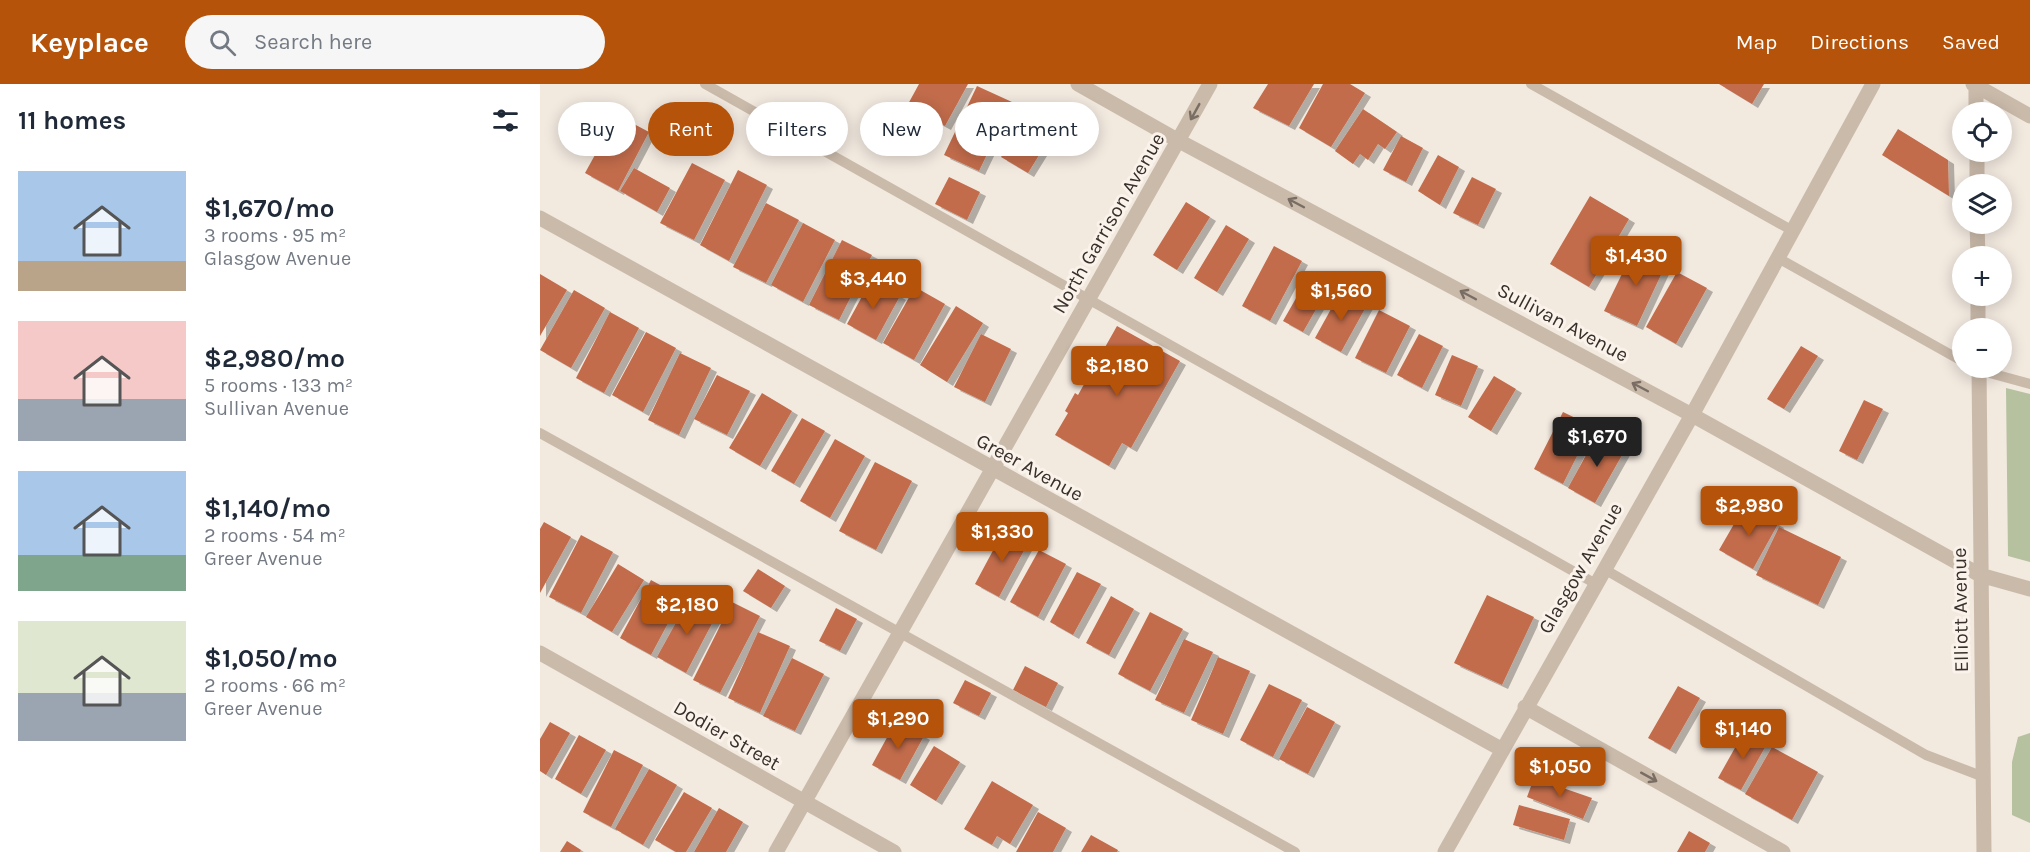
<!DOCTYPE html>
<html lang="en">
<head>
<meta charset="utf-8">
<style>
	body { margin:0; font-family:Karla,sans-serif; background:#f6f6f7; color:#1f2937; height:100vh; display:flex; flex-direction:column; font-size:22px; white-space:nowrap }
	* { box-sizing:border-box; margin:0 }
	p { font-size:20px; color:#747a83 }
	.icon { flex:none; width:33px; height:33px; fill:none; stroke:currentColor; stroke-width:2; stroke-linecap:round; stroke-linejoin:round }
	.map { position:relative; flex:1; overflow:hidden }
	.drawer { display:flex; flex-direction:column; background:#fff; width:540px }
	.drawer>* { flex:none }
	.hud { position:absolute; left:18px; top:18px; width:570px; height:54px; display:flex; gap:12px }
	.buttons { position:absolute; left:1412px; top:18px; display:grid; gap:12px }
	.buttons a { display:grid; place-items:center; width:60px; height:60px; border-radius:50%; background:#fff; box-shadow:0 3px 15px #0003; font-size:30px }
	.price { position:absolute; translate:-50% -51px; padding:0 14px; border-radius:6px; background:#b45309; color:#fff; font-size:20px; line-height:39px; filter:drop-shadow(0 2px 3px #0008) }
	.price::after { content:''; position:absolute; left:50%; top:36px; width:18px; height:14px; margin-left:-9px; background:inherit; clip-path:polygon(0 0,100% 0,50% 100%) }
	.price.selected { background:#222; color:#fff }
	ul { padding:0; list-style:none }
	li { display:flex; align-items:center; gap:18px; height:150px; padding:0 18px }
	li span { display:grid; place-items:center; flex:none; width:168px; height:120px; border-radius:0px; color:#555 }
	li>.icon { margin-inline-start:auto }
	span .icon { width:72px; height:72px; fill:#fffc; stroke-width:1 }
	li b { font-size:26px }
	h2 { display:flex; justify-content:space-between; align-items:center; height:72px; padding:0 18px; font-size:26px }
	.tag { padding:0 21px; border-radius:27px; background:#fff; box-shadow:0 3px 15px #0003; font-size:21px; line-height:54px }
	.tag.selected { background:#b45309; color:#fff }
	header { display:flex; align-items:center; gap:36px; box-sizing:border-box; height:84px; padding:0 30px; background:#b45309; color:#fff }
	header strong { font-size:28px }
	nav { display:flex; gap:33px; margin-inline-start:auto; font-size:21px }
	.search { width:420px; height:54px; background:#f6f6f7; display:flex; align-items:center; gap:15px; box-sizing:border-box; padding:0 21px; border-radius:33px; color:#747a83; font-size:22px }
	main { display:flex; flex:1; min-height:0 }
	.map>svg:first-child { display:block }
	.green { fill:#b5c19f }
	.building { fill:#c26c4c; filter:url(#shadow) }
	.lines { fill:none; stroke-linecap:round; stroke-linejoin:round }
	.service { stroke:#cabaaa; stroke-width:10 }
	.minor { stroke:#cabaaa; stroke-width:15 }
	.oneway { stroke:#7a6d64 }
	.labels { text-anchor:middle; stroke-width:6; stroke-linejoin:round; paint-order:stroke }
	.street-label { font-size:20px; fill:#382e2a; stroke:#faf3eb }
</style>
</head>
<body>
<header>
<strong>Keyplace</strong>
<div class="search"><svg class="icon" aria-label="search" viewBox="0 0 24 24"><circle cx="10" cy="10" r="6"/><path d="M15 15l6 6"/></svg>Search here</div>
<nav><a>Map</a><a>Directions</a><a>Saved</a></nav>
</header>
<main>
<section class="drawer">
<h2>11 homes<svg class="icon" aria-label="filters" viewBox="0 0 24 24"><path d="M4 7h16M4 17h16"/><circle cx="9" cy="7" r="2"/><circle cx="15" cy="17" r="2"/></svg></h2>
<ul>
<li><span style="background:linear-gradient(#a9c7e8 75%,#b9a48a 0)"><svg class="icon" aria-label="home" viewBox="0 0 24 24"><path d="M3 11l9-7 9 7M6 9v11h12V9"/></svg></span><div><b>$1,670/mo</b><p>3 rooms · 95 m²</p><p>Glasgow Avenue</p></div></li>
<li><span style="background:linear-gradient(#f6c9c9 65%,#9aa5b1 0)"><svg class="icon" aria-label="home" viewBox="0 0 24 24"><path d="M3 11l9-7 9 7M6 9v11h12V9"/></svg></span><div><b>$2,980/mo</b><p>5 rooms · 133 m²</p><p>Sullivan Avenue</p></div></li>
<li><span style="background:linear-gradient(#a9c7e8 70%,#7fa58c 0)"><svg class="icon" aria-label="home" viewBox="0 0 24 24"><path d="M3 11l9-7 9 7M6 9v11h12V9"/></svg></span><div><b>$1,140/mo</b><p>2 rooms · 54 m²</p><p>Greer Avenue</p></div></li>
<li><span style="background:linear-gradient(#dfe7d0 60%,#9aa5b1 0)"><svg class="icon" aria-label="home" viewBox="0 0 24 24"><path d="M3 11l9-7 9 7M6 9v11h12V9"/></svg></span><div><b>$1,050/mo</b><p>2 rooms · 66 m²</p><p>Greer Avenue</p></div></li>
</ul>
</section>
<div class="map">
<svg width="1490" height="768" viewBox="0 0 1490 768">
	<defs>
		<filter id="shadow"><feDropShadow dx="6" dy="4" stdDeviation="0" flood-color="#0004"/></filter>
	</defs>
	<rect width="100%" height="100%" fill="#f2e9df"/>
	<!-- green -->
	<path class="green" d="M1466,304L1490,310V478L1468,472Z
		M1490,649V739L1472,731V678L1478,653Z"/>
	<!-- building -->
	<path class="building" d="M379,0H428L405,42L367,22Z
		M728,0H774L749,42L713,24Z
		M783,0H810L825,9L791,63L759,44Z
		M1179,0H1224L1212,20Z
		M437,2L472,18L439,87L404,71Z
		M823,25L857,48L845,65L838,60L828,76L820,70L813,80L795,67Z
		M77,31L109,48L78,107L45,89Z
		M487,31L514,47L488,89L461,73Z
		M1358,45L1408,76L1409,112L1342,71Z
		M861,52L883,64L866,98L843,86Z
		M898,71L919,83L900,121L878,107Z
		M152,79L185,96L154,156L120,139Z
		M94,84L130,104L117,128L80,107Z
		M198,86L227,101L189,177L160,161Z
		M409,93L440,108L427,136L395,120Z
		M932,93L956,105L938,141L913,129Z
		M1050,112L1089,135L1049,203L1010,180Z
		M646,118L670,133L637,186L613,171Z
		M226,119L259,136L226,199L193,183Z
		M263,139L295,156L263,218L231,201Z
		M686,141L709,155L677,208L654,194Z
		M302,156L332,171L299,236L269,221Z
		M734,162L762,177L730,237L702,222Z
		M1095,163L1127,178L1097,242L1064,227Z
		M771,188L791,199L763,248L743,237Z
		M1137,188L1167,204L1136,260L1106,243Z
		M0,190L27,206L0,252Z
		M331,196L360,212L336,256L307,240Z
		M375,203L405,220L374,276L343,259Z
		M34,206L65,224L31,284L0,266Z
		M801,207L827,221L801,268L775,254Z
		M416,222L443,239L407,298L380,281Z
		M839,226L870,242L846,289L815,274Z
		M70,228L99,244L64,309L36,294Z
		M577,242L640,277L591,364L582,359L569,382L515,351L528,329L525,327L535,309L538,311Z
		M106,248L136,264L103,328L72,311Z
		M441,250L471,265L445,318L414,303Z
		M879,250L903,262L882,304L857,291Z
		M1261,262L1278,272L1244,325L1227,315Z
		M140,269L171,284L139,351L108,336Z
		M912,271L938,282L921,322L895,311Z
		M177,291L210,307L187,351L154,335Z
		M954,292L976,305L951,347L928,333Z
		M222,309L252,327L220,382L189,364Z
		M1324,316L1343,325L1317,376L1299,367Z
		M1023,328L1052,342L1023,400L994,385Z
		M262,334L285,347L254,400L231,387Z
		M1058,349L1086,364L1055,419L1028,404Z
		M295,355L325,372L290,434L260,417Z
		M335,378L372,397L336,466L299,447Z
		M1205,421L1238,440L1213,485L1179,466Z
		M4,438L31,453L0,509V445Z
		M1239,443L1301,473L1278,521L1216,491Z
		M464,446L488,459L459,513L435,500Z
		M41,451L73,468L41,529L9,513Z
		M499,466L526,480L498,533L470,518Z
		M78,480L104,496L72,548L46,533Z
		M218,485L245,502L231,524L203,507Z
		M537,488L561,500L533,551L510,538Z
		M111,496L142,513L111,571L80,554Z
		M947,511L994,533L962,601L914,579Z
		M571,512L594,525L569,571L546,559Z
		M149,515L177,530L146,589L117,573Z
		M192,518L220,532L180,609L153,596Z
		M296,524L317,535L300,567L279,557Z
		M610,528L643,545L610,607L578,590Z
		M218,548L250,562L220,629L188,614Z
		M644,555L673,568L644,629L615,616Z
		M678,573L710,587L683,650L651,636Z
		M252,574L284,590L255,647L223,632Z
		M485,582L518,599L506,623L473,606Z
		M425,596L451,609L439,632L413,619Z
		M729,600L762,616L733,673L700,656Z
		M1138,602L1160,614L1130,666L1108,654Z
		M767,623L795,638L768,690L739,675Z
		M356,637L384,652L360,696L332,681Z
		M10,638L30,649L6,691L0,687V655Z
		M1205,646L1228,658L1201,706L1178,694Z
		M39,651L66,666L41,710L15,695Z
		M394,662L420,678L396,717L370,701Z
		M1232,663L1278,688L1252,736L1205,710Z
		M74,666L103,681L71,743L43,728Z
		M109,685L137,701L103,761L75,745Z
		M994,694L1052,714L1043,735L987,713Z
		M452,697L493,721L470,760L457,752L452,761L424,745Z
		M144,708L172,724L146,768H136L115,756Z
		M979,721L1030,735L1024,756L973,741Z
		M179,724L203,738L186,768H154Z
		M498,728L526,744L513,768H476Z
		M1149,747L1170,759L1165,768H1137Z
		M551,751L578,766L577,768H541Z
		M27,757L41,766L40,768H20Z"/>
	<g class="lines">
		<!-- service -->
		<path class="service" d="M165,0L1056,500
			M991,0L1253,147
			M1238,174L1422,277
			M1435,285L1490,300
			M0,349L755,768
			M1064,485L1386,671L1444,693"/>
		<!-- minor -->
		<path class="minor" d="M538,0L639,57L1152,331L1440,491L1490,505
			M1433,0L1490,32
			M1436,2V28
			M1437,68V100
			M0,134L961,665
			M1437,140L1438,172
			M1438,212V244
			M1439,284L1444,768
			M0,569L354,768
			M985,623L1243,768
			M236,768L670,0
			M905,768L1152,331L1333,0"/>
	</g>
	<!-- one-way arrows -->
	<defs><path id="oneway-shaft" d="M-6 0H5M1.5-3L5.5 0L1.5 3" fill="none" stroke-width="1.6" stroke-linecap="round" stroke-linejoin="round" transform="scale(1.5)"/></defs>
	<g class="oneway">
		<use href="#oneway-shaft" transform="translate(655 28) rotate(119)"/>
		<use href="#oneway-shaft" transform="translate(756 119) rotate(-152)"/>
		<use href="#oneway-shaft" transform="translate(928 211) rotate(-152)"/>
		<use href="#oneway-shaft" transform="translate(1100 303) rotate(-152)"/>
		<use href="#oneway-shaft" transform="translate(1109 693) rotate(29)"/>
	</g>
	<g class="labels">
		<!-- street labels -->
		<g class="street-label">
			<text transform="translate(568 139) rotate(-60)" y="7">North Garrison Avenue</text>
			<text transform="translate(1023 238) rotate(28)" y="7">Sullivan Avenue</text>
			<text transform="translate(490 383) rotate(29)" y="7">Greer Avenue</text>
			<text transform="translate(1040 484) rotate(-60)" y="7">Glasgow Avenue</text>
			<text transform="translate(1420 526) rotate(-91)" y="7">Elliott Avenue</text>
			<text transform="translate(187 651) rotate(30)" y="7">Dodier Street</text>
		</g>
	</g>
</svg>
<div class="buttons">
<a><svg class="icon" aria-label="locate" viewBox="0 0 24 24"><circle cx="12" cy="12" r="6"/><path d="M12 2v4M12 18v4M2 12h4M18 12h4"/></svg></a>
<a><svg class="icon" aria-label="layers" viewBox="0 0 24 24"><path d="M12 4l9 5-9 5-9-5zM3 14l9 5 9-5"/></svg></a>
<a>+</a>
<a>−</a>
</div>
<b class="price" style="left:1096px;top:203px">$1,430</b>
<b class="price" style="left:333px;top:226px">$3,440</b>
<b class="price" style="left:801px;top:238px">$1,560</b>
<b class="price" style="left:577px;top:313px">$2,180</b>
<b class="price selected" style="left:1057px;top:384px">$1,670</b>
<b class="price" style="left:1209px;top:453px">$2,980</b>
<b class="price" style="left:462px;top:479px">$1,330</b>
<b class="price" style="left:147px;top:552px">$2,180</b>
<b class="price" style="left:358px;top:666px">$1,290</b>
<b class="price" style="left:1203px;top:676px">$1,140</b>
<b class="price" style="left:1020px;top:714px">$1,050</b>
<div class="hud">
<a class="tag">Buy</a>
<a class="tag selected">Rent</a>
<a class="tag">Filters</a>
<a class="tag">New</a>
<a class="tag">Apartment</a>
</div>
</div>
</main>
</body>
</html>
